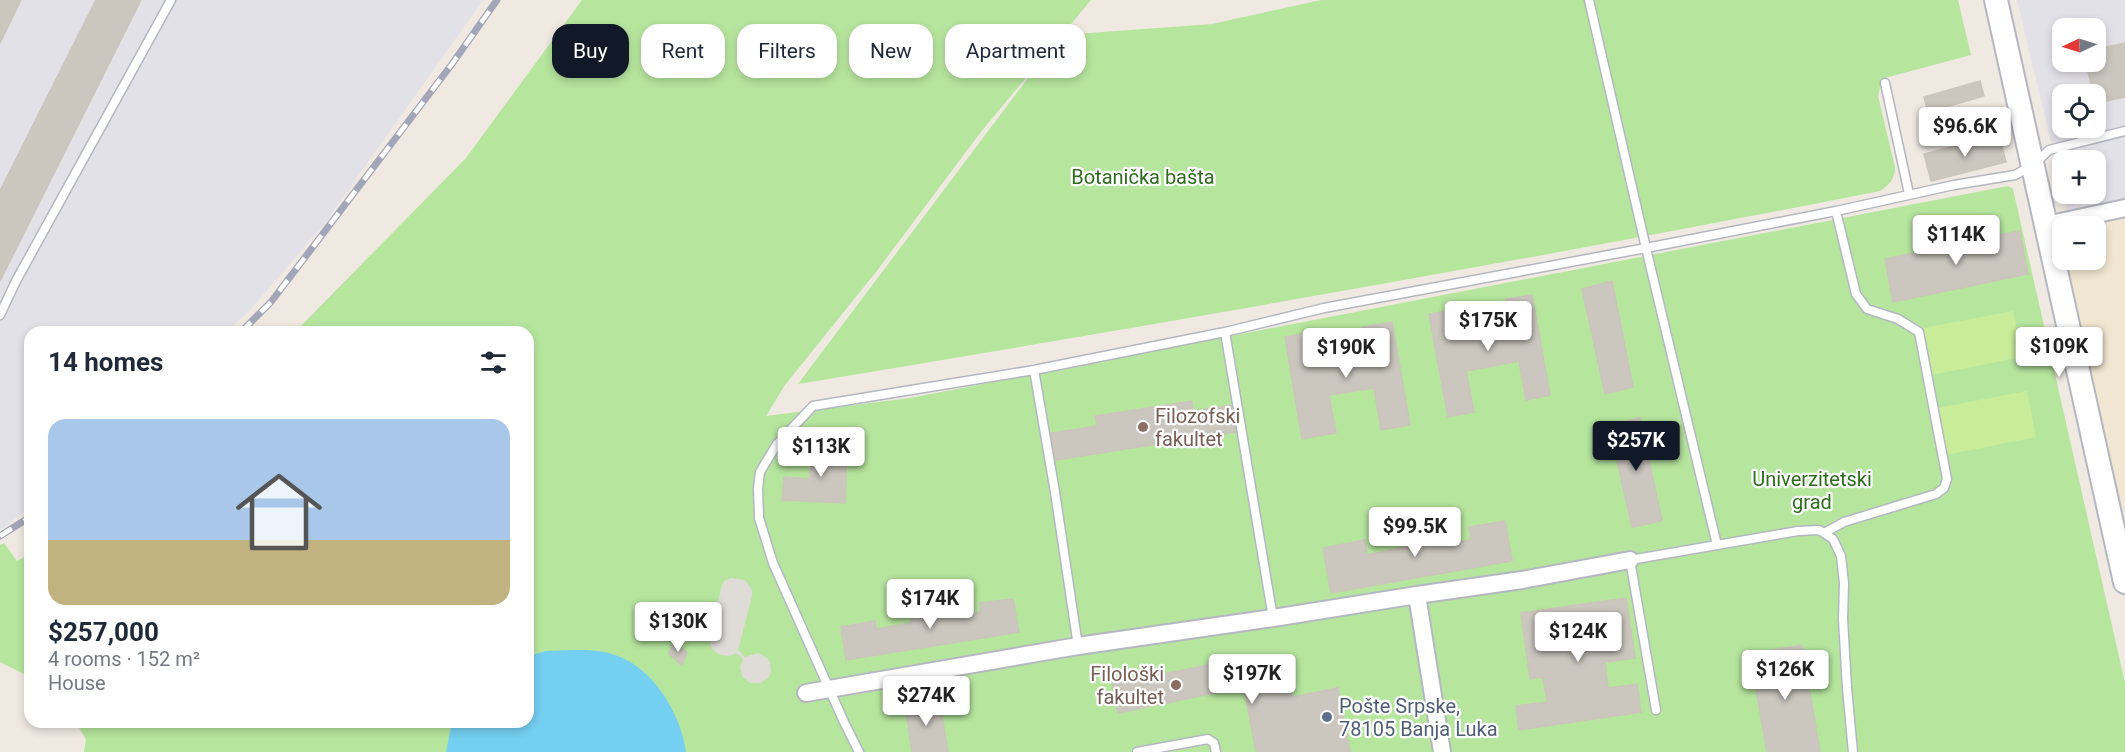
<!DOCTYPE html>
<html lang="en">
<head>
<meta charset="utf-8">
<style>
	body { margin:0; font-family:Roboto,sans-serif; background:#f6f6f7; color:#1f2937; height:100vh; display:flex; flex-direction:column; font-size:22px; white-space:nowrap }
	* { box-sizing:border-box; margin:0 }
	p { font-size:20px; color:#747a83 }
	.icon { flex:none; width:33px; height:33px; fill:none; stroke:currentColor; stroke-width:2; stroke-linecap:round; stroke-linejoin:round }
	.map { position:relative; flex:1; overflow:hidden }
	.side { position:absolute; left:24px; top:326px; width:510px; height:402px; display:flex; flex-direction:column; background:#fff; border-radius:18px; box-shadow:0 3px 9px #0003 }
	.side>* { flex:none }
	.guide { position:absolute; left:552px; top:24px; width:570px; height:54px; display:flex; gap:12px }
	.needle { width:39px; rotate:266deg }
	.controls { position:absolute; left:2052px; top:18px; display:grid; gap:12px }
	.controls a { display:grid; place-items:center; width:54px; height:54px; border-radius:12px; background:#fff; box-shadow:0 3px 9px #0003; font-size:30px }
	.price { position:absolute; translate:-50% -51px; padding:0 14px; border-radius:6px; background:#fff; color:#222; font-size:20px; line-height:39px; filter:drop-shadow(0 2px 3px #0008) }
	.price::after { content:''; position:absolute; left:50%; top:36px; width:18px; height:14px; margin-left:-9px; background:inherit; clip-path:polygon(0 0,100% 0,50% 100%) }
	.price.current { background:#111827; color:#fff }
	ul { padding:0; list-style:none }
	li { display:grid; align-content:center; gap:12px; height:318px; padding:0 24px }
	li+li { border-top:2px solid #e0e1e3 }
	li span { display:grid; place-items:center; height:186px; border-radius:18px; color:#555 }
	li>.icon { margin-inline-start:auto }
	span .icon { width:108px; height:108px; fill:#fffc; stroke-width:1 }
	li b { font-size:26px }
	h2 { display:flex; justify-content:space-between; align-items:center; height:72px; padding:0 24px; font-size:26px }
	.tag { padding:0 21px; border-radius:18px; background:#fff; box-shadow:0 3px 9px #0003; font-size:21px; line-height:54px }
	.tag.current { background:#111827; color:#fff }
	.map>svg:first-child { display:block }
	.industrial { fill:#e3e1e8; fill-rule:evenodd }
	.education { fill:#f0e6d1 }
	.green { fill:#b6e59e }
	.pitch { fill:#c9ec9a }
	.plaza { fill:#dfdcd8 }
	.water { fill:#75cff0 }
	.building { fill:#cbc7bf; stroke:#cbc5ba; stroke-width:1.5 }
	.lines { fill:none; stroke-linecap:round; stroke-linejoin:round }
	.lane-casing { stroke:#b4b7c1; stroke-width:11 }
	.street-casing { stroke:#b4b7c1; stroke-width:20 }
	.secondary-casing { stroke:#b4b7c1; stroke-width:26 }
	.lane { stroke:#fff; stroke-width:8 }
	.street { stroke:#fff; stroke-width:16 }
	.secondary { stroke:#fff; stroke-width:22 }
	.rail-casing { stroke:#a3a6b8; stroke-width:7 }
	.rail { stroke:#fff; stroke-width:4.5; stroke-dasharray:14; stroke-linecap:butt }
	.education-dot { fill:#8d6e63; stroke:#fff; stroke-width:2 }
	.service-dot { fill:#5c6f8a; stroke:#fff; stroke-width:2 }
	.labels { text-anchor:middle; stroke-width:4.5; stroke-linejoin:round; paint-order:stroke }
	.park-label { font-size:20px; fill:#2c6e1b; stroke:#fff }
	.education-label { font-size:20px; fill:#785e54; stroke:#fff; text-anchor:start }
	.service-label { font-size:20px; fill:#4e5e75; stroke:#fff; text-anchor:start }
</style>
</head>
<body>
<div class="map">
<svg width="2125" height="752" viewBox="0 0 2125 752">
	<rect width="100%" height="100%" fill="#efe9e1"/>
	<!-- industrial -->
	<path class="industrial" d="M0,0H483L325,223L251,309L228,331L30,332V508L0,530Z
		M2017,0H2125V208L2069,216L2064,194H2096V160H2062V188ZM2062,28H2096V62H2062ZM2062,94H2096V128H2062Z"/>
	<!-- education -->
	<path class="education" d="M2125,208V511L2116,498L2059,247L2062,235V260H2096V226H2069L2073,220Z"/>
	<!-- green -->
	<path class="green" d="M582,0H1091L1062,35L1212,24L1321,0H1958L1971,55L1885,78L1880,87L1878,96L1895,167C1895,179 1890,184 1880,191C1520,262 1159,324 798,384L1049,50L980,133L876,272L785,385L766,416L910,398L2008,186L2013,189L2125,683V752H84L86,739L75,722H528V332L296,331L466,158Z
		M4,543L17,561L30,554V677L0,662V545Z"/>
	<!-- pitch -->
	<path class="pitch" d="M2013,311L2022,357L1932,375L1923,328Z
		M2027,391L2036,437L1946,455L1937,408Z"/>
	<!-- plaza -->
	<path class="plaza" d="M731,578L745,580L752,590V596L738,650L745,657L758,653L767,658L770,662L771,672L769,677L761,683H750L742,676L740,666L743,660L741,657L736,653L730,656L720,655L712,649L710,643L721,588L724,581Z"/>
	<!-- water -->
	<path class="water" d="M573,650C587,650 601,650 615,655C653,667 681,714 686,752H446L452,722H528V656L546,651Z"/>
	<!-- building -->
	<path class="building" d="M0,0H21L0,43Z
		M96,0H141L0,281V191Z
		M2125,43V97L2096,103V94H2093L2086,62H2096V49Z
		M1980,81L1984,96L1928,112L1924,97Z
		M1999,135L2006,162L1931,181L1924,154Z
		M2020,231L2028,274L1893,302L1885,259Z
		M1612,281L1633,387L1605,394L1582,289Z
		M1532,295L1550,395L1526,400L1519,361L1466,371L1474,412L1448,417L1429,314L1464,308L1468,329L1510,321L1506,299Z
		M1392,322L1410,425L1381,430L1374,388L1329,395L1336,433L1302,439L1285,337L1319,331L1324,359L1367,352L1362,327Z
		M1192,401L1193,411L1231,405L1235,432L1056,460L1051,433L1097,426L1095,416Z
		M1640,418L1662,521L1632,527L1609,425Z
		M810,446L847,447L845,503L782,500L784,477L810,479Z
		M1505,521L1512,561L1331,593L1323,548L1365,540L1367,555L1401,548L1399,533L1429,528L1433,547L1471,540L1469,527Z
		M1626,598L1635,658L1605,662L1608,688L1637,684L1641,712L1519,730L1516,706L1547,702L1543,677L1530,679L1521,613Z
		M1013,599L1019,632L846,660L841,627L875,621L876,629L911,623L909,607L942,602L945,618L981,612L980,603Z
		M673,642L687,652L682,665L669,654Z
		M1802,645L1820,752H1767L1750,654Z
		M1234,660L1237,676L1287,666L1293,697L1338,688L1350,752H1256L1244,687L1118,713L1112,684Z
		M939,698L948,752H912L905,704Z"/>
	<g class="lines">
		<defs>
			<path id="lane" d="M1589,0L1646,248L1717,545
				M1885,83L1909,194
				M0,315L16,281L171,0
				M1225,332L1273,618
				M1034,370L1055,492L1078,646
				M1824,533L1844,522L1936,494L1944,488L1947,479L1919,332L1898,319L1867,309L1856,294L1836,211
				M1656,710L1630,560L1798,531L1819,530L1824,533L1833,539L1841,556L1844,583L1843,619L1847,688L1853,752
				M859,752L844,722L773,563L759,518L758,488L760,472L777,444L813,406L1034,370L1225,332L1324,308L1646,248L1836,211L1954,185L2015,175L2033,165L2049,150L2125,131
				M1137,752L1208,739L1214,743L1216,752"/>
			<path id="street" d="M2046,225L2125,208
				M1417,595L1522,580L1630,560
				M806,693L1078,646L1273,618L1417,595L1442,752"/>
			<path id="secondary" d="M1996,0L2125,582"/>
		</defs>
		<!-- lane casing -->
		<use href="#lane" class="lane-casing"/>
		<!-- street casing -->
		<use href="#street" class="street-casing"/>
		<!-- secondary casing -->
		<use href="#secondary" class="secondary-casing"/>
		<!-- lane -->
		<use href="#lane" class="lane"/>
		<!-- street -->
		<use href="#street" class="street"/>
		<!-- secondary -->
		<use href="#secondary" class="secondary"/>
		<defs>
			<path id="rail" d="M241,332L271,302L452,64L497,0
				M0,536L30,517"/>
		</defs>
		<!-- rail casing -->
		<use href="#rail" class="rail-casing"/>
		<!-- rail -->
		<use href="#rail" class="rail"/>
	</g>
	<!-- markers -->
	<g class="education-dot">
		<circle cx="1143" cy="427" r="6"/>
		<circle cx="1176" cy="685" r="6"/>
	</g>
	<circle class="service-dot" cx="1327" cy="717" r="6"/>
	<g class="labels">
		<!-- park labels -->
		<g class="park-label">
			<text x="1143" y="184">Botanička bašta</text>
			<text x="1812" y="486">Univerzitetski<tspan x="1812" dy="23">grad</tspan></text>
		</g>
		<!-- education labels -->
		<g class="education-label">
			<text x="1155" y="423">Filozofski<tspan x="1155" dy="23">fakultet</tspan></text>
			<text x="1164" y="681" text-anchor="end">Filološki<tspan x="1164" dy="23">fakultet</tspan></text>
		</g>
		<!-- service labels -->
		<g class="service-label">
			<text x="1339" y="713">Pošte Srpske,<tspan x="1339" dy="23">78105 Banja Luka</tspan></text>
		</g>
	</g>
</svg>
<div class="controls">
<a><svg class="needle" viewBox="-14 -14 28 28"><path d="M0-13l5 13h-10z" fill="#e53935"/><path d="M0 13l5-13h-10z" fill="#747a83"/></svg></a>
<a><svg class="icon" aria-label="locate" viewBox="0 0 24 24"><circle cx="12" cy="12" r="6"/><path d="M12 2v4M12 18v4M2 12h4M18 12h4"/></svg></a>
<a>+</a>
<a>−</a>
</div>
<b class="price" style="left:1965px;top:158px">$96.6K</b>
<b class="price" style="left:1956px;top:266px">$114K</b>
<b class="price" style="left:1488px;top:352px">$175K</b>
<b class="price" style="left:2059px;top:378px">$109K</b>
<b class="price" style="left:1346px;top:379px">$190K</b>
<b class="price current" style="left:1636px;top:472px">$257K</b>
<b class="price" style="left:821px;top:478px">$113K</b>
<b class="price" style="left:1415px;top:558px">$99.5K</b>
<b class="price" style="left:930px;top:630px">$174K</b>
<b class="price" style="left:678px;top:653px">$130K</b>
<b class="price" style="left:1578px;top:663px">$124K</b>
<b class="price" style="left:1785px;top:701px">$126K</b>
<b class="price" style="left:1252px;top:705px">$197K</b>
<b class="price" style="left:926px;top:727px">$274K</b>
<div class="guide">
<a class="tag current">Buy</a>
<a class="tag">Rent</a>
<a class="tag">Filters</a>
<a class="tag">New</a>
<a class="tag">Apartment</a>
</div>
<section class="side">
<h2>14 homes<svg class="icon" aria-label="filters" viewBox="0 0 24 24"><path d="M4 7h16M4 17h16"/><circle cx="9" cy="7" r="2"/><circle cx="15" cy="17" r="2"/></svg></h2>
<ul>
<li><span style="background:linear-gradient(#a9c7e8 65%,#c2b280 0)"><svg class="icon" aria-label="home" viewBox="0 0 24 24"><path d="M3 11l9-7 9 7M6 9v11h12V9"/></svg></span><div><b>$257,000</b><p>4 rooms · 152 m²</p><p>House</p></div></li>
</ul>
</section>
</div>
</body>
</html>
